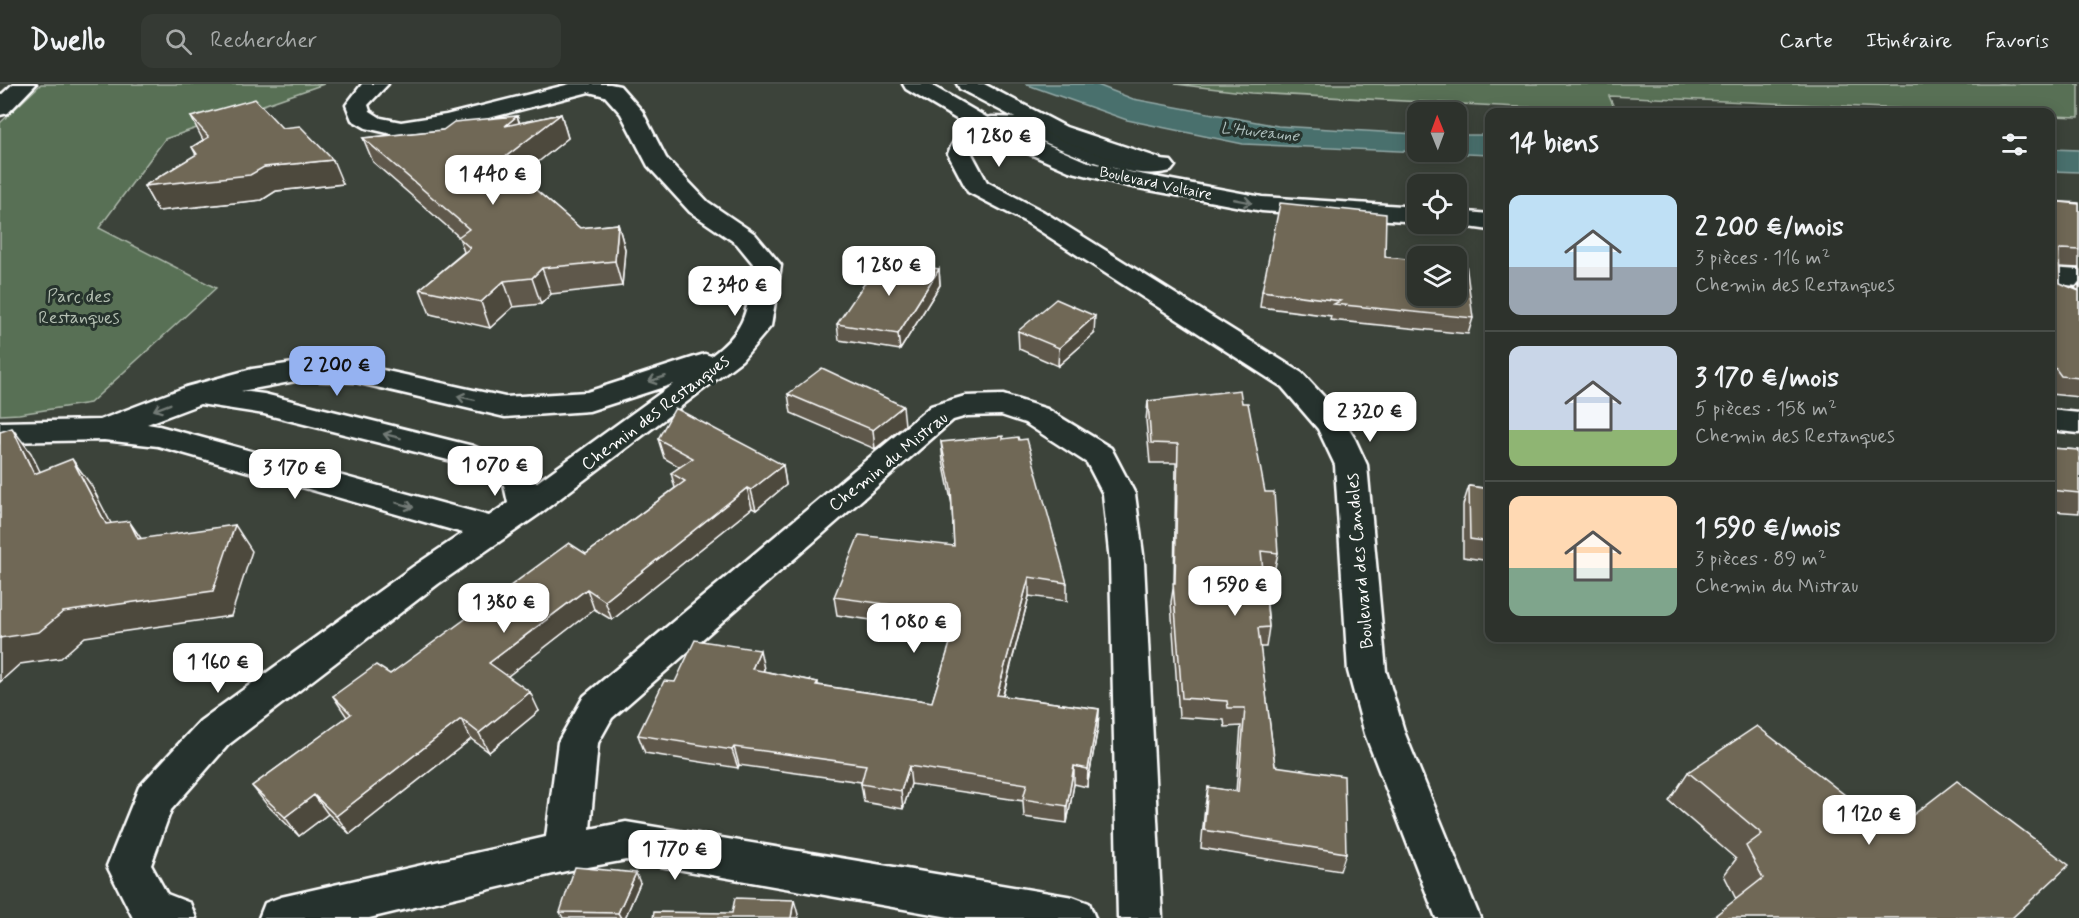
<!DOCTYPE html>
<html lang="fr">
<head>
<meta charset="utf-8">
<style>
	body { margin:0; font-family:Mynerve,sans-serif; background:#353a34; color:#f1f3f6; height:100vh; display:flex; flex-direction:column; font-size:22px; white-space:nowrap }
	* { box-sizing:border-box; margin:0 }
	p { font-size:20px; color:#a7aaa9 }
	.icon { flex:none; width:33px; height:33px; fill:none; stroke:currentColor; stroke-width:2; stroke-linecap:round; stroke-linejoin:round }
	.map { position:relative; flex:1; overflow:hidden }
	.details { position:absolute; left:1485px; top:24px; width:570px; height:534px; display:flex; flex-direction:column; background:#2d322c; border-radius:12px; box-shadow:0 3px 15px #0003,0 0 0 2px #484d48 }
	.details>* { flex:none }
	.needle { width:39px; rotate:359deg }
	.fabs { position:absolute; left:1407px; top:18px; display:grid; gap:12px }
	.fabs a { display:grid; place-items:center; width:60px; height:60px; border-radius:12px; background:#2d322c; box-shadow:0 3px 15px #0003,0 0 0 2px #484d48; font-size:30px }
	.price { position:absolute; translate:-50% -51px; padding:0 14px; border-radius:12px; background:#fff; color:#222; font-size:20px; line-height:39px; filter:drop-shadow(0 2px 3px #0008) }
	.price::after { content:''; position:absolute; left:50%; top:36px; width:18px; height:14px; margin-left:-9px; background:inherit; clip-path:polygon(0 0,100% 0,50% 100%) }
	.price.selected { background:#95b2f1; color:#111 }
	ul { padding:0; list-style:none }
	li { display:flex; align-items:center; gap:18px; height:150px; padding:0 24px }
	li+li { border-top:2px solid #484d48 }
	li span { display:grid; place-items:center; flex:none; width:168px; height:120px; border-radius:12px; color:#555 }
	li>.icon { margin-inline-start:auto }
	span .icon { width:72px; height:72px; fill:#fffc; stroke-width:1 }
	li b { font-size:26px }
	h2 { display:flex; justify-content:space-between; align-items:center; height:72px; padding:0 24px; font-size:26px }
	header { display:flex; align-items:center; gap:36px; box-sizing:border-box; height:84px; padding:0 30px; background:#2d322c; border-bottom:2px solid #484d48 }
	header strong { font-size:28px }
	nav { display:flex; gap:33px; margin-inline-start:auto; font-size:21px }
	.search { width:420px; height:54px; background:#353a34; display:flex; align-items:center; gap:15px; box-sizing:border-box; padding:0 21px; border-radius:12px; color:#a7aaa9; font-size:22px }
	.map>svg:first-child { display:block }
	.green { fill:#587055; stroke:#acb8aa; stroke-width:1.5 }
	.water { fill:#4a706d; stroke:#92a9a7; stroke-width:1.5 }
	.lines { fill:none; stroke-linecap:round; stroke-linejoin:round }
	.street-casing { stroke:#fff; stroke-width:5 }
	.secondary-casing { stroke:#fff; stroke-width:5 }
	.street { fill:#26332d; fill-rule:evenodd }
	.secondary { fill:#26332d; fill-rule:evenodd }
	.wall { fill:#5f594b; stroke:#fff; stroke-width:1.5 }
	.shaded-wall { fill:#4e483d; stroke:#fff; stroke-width:1.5 }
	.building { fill:#6f6757; stroke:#fff; stroke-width:1.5 }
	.oneway { stroke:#727a76 }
	.labels { text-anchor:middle; stroke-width:6; stroke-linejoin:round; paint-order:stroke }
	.far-street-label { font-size:15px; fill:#fff; stroke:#26332d }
	.far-water-label { font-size:16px; font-style:italic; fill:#aebfbd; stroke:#26332d }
	.park-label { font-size:18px; fill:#b4bfb2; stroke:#26332d }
	.street-label { font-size:18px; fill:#fff; stroke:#26332d }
</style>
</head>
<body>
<header>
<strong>Dwello</strong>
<div class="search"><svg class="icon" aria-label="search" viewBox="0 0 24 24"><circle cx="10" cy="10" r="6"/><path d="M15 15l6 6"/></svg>Rechercher</div>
<nav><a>Carte</a><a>Itinéraire</a><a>Favoris</a></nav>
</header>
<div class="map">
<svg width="2079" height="834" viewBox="0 0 2079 834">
	<rect width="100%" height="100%" fill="#3c433a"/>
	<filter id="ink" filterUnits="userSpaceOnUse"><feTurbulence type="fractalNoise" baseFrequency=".0167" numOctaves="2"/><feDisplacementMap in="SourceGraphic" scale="12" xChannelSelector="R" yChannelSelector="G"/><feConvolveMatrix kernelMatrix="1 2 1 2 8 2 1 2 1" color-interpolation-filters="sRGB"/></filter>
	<g filter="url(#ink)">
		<!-- green -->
		<path class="green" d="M41,0H324L165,55L99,144L216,204L90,319L19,330L0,331V39Z
			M1175,0H2079V33L2051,32L2050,28H1977L1609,12L1616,28L1251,9Z"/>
		<!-- water -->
		<path class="water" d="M1025,0H1095L1133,15L1278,42L1417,50L1418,68H1456L1457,51H1489V71L1243,60L1127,36Z
			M2051,65L2079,66V88L2051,87Z"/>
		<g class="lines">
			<defs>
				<path id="street" d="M13,0H36L8,29L0,31V12Z
					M362,0H388L368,21L370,27L381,34L401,38L446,31L570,0H610L620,2L642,27L666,74L708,118L755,150L781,181L771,242L742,276L538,431L438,500L228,661L171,726L151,781L167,810L190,819L196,834H133L107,782L139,703L200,637L414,482L463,449L158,362L104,356L0,358V338L100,336L186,303L252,285L301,278L355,280L505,313L587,308L695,273L705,270L711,272C749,244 746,225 755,182L737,160L690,128L648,82L621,30L605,12L589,8L446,45L401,52L366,44L352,36L346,21ZM301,296L355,298L505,333L589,327L673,300L536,399L529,387L473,362L264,310L241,307ZM200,320L264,330L452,377L504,401L508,419L489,432L159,342L147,340Z
					M992,33L1022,34L1129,73L1171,77L1175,82L1171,87C1125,99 1062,64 1018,47C994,45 980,44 972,70L987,98L1044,128L1302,289L1338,328L1355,355L1367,381L1386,587L1405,650L1480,834H1436L1365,650L1348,587L1335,381L1318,345L1282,303L1026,138L968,108L948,70C957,47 968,38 992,33Z
					M1003,311L1047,325L1111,364L1135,410L1144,478L1162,834H1118L1110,478L1103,410L1087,379L1025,339L1001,331L967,332L953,336L612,634L598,659L590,745L626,738L1073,813L1089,819L1095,834H955L626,776L566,787L369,834H259L265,819L281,813L546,753L558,658L584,612L931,322L965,312Z
					M2050,326L2079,329V349L2050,346Z"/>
				<path id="secondary" d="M903,0H929L991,36L1085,77L1129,88L1262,113L1418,123V138L1262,127L1128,102L1069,87L975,46L906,5Z
					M957,0H984L1066,43L1159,74L1163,79L1159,84C1146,87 1133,81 1119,77C1062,60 1013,33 960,5Z
					M1456,127L1490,130V146L1447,140H1456Z
					M2050,184L2079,186V202L2050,200Z"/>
			</defs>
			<!-- street casing -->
			<use href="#street" class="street-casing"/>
			<!-- secondary casing -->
			<use href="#secondary" class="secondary-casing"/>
			<!-- street -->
			<use href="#street" class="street"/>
			<!-- secondary -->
			<use href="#secondary" class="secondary"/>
		</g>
		<!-- wall -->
		<path class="wall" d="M561,30L568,54L524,89L527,92L529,100L580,144L618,140L625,165L622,202L551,210L541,220L513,223L490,244L430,230L420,205L464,168L459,153L373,78L363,54L443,46L517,32L520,39Z
			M191,33L282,44L343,100L276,107L262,116L158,127L144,102L196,71L192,63L203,56Z
			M2050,117L2079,119V184L2060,183V199L2079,207V313L2050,310Z
			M1385,173L1473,234L1468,250L1330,236L1331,232L1260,223L1262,207Z
			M939,185L940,201L900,266L839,256L837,240Z
			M2079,199V207L2075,204Z
			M1018,247L1094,250L1058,282L1019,265Z
			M788,310L905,341L875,365L791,329Z
			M1148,317L1242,319L1278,469L1274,488L1264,487L1269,543L1266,563H1260L1275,682L1346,769L1340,787L1201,764L1205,722L1208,703L1236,708L1241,642L1225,643L1224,636L1179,633L1171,518L1174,499L1176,379H1150L1146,336Z
			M658,355L783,381L786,401L756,426L752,424L612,536L594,525L507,592L539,627L489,668L471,655L350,750L328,730L299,752L267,721L252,702L347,633L333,612L390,590L586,470L675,404L671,389L680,383L664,374Z
			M941,358L1067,499V517L1029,512L1003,612L1099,625L1098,643L1087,703L1074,700L1067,739L1024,733L1023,717L911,700L903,725L864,718L861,700V698L739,681L738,684L645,669L638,651L675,598L764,585L763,587L818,598V601L932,618L954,548L837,531L834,513L954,462L952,421L943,377Z
			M2050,364L2079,366V429L2050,427Z
			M1469,402L1490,405V477L1463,473V421Z
			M1688,688L1854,718L2012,834L1736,815L1724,791L1736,775L1669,717Z
			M640,799L625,834H563L560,828Z"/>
		<!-- shaded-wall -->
		<path class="shaded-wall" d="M561,30L568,54L512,99L504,74Z
			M517,32L525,56L505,42Z
			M333,76L343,100L276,107L262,116L158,127L144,102L264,83Z
			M527,92L535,117L522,94Z
			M618,140L625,165L622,202L615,177Z
			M542,184L551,210L541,220L532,194Z
			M939,185L940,201L900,266L898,250Z
			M504,197L513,223L490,244L481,218Z
			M1095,232L1094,250L1058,282L1059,264Z
			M903,322L905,341L875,365L873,346Z
			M12,344L31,369L54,416L34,390Z
			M72,375L91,401L125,466L106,440Z
			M783,381L786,401L756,426L751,406Z
			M747,404L752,424L612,536L605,517Z
			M129,437L147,463L138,455Z
			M235,441L252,467L231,532L85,553L61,574L20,580L0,598V554L63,528Z
			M1029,493V512L998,629L997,611Z
			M587,505L594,525L499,599L489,579Z
			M760,566L764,585L756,603L752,585Z
			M530,608L539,627L489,668L479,649Z
			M1099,625L1098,643L1087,703L1088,685Z
			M461,635L471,655L350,750L336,732Z
			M734,663L739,681L738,684L732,666Z
			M909,682L911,700L903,725L901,707Z
			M1074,682V700L1067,739V722Z
			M314,711L328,730L299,752L285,733Z
			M636,789L640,799L625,834H621L618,829Z
			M794,816L799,834H791Z"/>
		<!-- building -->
		<path class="building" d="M255,15L282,44L300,42L333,76L264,83L250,91L144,102L197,70L192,63L209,53L191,33Z
			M561,30L504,74L527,92L522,94L580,144L618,140L615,177L542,184L532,194L504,197L481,218L420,205L470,164L458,153L469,145L363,54L443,46L454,38L517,32L505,42Z
			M2050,117L2079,120V166L2062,165L2059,167L2060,199L2079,207V294L2061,292L2050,277Z
			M1280,119L1386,130L1385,173L1418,176V212H1456V179L1466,180L1473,234L1334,220L1340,217L1262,207Z
			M881,175L939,185L898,250L837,240Z
			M1056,215L1095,232L1059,264L1018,247Z
			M822,284L903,322L873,346L788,310Z
			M1240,306L1242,319H1248L1265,408H1274L1278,469L1261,467L1269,543L1258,544L1275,682L1344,692L1346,769L1204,746L1208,703L1238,708L1245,624H1228L1227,617L1182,614L1173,499H1175L1178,360L1151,359L1148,317Z
			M675,324L783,381L751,406L747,404L605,517L587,505L489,579L530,608L479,649L461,635L336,732L314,711L285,733L252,702L351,630L333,612L376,581L390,590L569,459L586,470L685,397L671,389L693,374L658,355Z
			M12,344L34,390L72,375L106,440L129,437L138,455L235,441L213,507L63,528L39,548L0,554V348Z
			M1003,352V355L1018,353L1019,356L1027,355L1067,499L1029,493L997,611L1099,625L1088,685L1074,682L1067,722L1023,715L1027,700L909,682L901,707L861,700L866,681L734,663L732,666L638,651L664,597L675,598L695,556L760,566L752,585L818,598L816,601L932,618L959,530L834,513L859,451L954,462L951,404L941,358Z
			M2050,364L2079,366V409L2050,406Z
			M1469,402L1490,405V458L1470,455Z
			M1757,642L1854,718L1885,717L1909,734L1957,697L2069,781L2012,834H1712L1763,794L1746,762L1762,750L1688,688Z
			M575,783L636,789L618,829L560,828Z
			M735,814L794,816L791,834H653L654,828L732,829Z"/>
		<!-- one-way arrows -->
		<defs><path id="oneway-shaft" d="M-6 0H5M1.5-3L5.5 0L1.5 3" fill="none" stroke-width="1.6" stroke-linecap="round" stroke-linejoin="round" transform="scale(1.5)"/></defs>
		<g class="oneway">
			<use href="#oneway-shaft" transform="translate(1243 117) rotate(11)"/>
			<use href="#oneway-shaft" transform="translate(657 295) rotate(162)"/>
			<use href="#oneway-shaft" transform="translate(466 314) rotate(-168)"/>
			<use href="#oneway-shaft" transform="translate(162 323) rotate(159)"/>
			<use href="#oneway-shaft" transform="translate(392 352) rotate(-166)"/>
			<use href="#oneway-shaft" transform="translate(405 421) rotate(16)"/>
		</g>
	</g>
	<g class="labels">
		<!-- far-street labels -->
		<g class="far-street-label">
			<text transform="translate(1156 99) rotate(12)" y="5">Boulevard Voltaire</text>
		</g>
		<!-- far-water labels -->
		<g class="far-water-label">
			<text transform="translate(1260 47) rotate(6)" y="6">L'Huveaune</text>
		</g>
		<!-- park labels -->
		<g class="park-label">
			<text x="79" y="218">Parc des<tspan x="79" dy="21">Restanques</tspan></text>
		</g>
		<!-- street labels -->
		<g class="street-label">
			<text transform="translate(655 328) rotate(-37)" y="6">Chemin des Restanques</text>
			<text transform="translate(888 377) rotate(-39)" y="6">Chemin du Mistrau</text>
			<text transform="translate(1359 477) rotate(-95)" y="6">Boulevard des Candoles</text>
		</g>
	</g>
</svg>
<div class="fabs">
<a><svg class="needle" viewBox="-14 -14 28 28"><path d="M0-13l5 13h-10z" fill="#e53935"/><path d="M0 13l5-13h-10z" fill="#a7aaa9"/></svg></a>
<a><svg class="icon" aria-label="locate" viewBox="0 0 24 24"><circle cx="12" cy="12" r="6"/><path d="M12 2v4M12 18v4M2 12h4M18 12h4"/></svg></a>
<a><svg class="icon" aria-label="layers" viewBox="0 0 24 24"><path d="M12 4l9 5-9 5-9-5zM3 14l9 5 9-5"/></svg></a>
</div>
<b class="price" style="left:999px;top:84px">1 280 €</b>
<b class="price" style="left:493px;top:122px">1 440 €</b>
<b class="price" style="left:889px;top:213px">1 280 €</b>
<b class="price" style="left:735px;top:233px">2 340 €</b>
<b class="price selected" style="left:337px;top:313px">2 200 €</b>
<b class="price" style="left:1370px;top:359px">2 320 €</b>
<b class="price" style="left:495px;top:413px">1 070 €</b>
<b class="price" style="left:295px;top:416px">3 170 €</b>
<b class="price" style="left:1235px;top:533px">1 590 €</b>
<b class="price" style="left:504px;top:550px">1 380 €</b>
<b class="price" style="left:914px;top:570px">1 080 €</b>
<b class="price" style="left:218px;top:610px">1 160 €</b>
<b class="price" style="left:1869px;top:762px">1 120 €</b>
<b class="price" style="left:675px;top:797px">1 770 €</b>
<section class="details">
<h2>14 biens<svg class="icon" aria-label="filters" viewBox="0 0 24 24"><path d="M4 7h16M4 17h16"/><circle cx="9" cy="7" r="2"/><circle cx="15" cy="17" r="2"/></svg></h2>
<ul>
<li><span style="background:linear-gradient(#bfe0f5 60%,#9aa5b1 0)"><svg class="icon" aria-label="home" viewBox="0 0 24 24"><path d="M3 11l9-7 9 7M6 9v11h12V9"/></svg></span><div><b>2 200 €/mois</b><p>3 pièces · 116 m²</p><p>Chemin des Restanques</p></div></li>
<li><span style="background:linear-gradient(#c9d6e8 70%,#8fb573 0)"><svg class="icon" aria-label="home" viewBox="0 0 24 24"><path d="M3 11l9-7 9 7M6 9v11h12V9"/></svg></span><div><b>3 170 €/mois</b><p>5 pièces · 158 m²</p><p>Chemin des Restanques</p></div></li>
<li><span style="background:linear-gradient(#ffd9b3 60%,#7fa58c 0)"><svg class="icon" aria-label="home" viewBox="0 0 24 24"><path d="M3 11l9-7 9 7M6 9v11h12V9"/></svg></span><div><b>1 590 €/mois</b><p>3 pièces · 89 m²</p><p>Chemin du Mistrau</p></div></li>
</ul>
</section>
</div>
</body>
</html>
